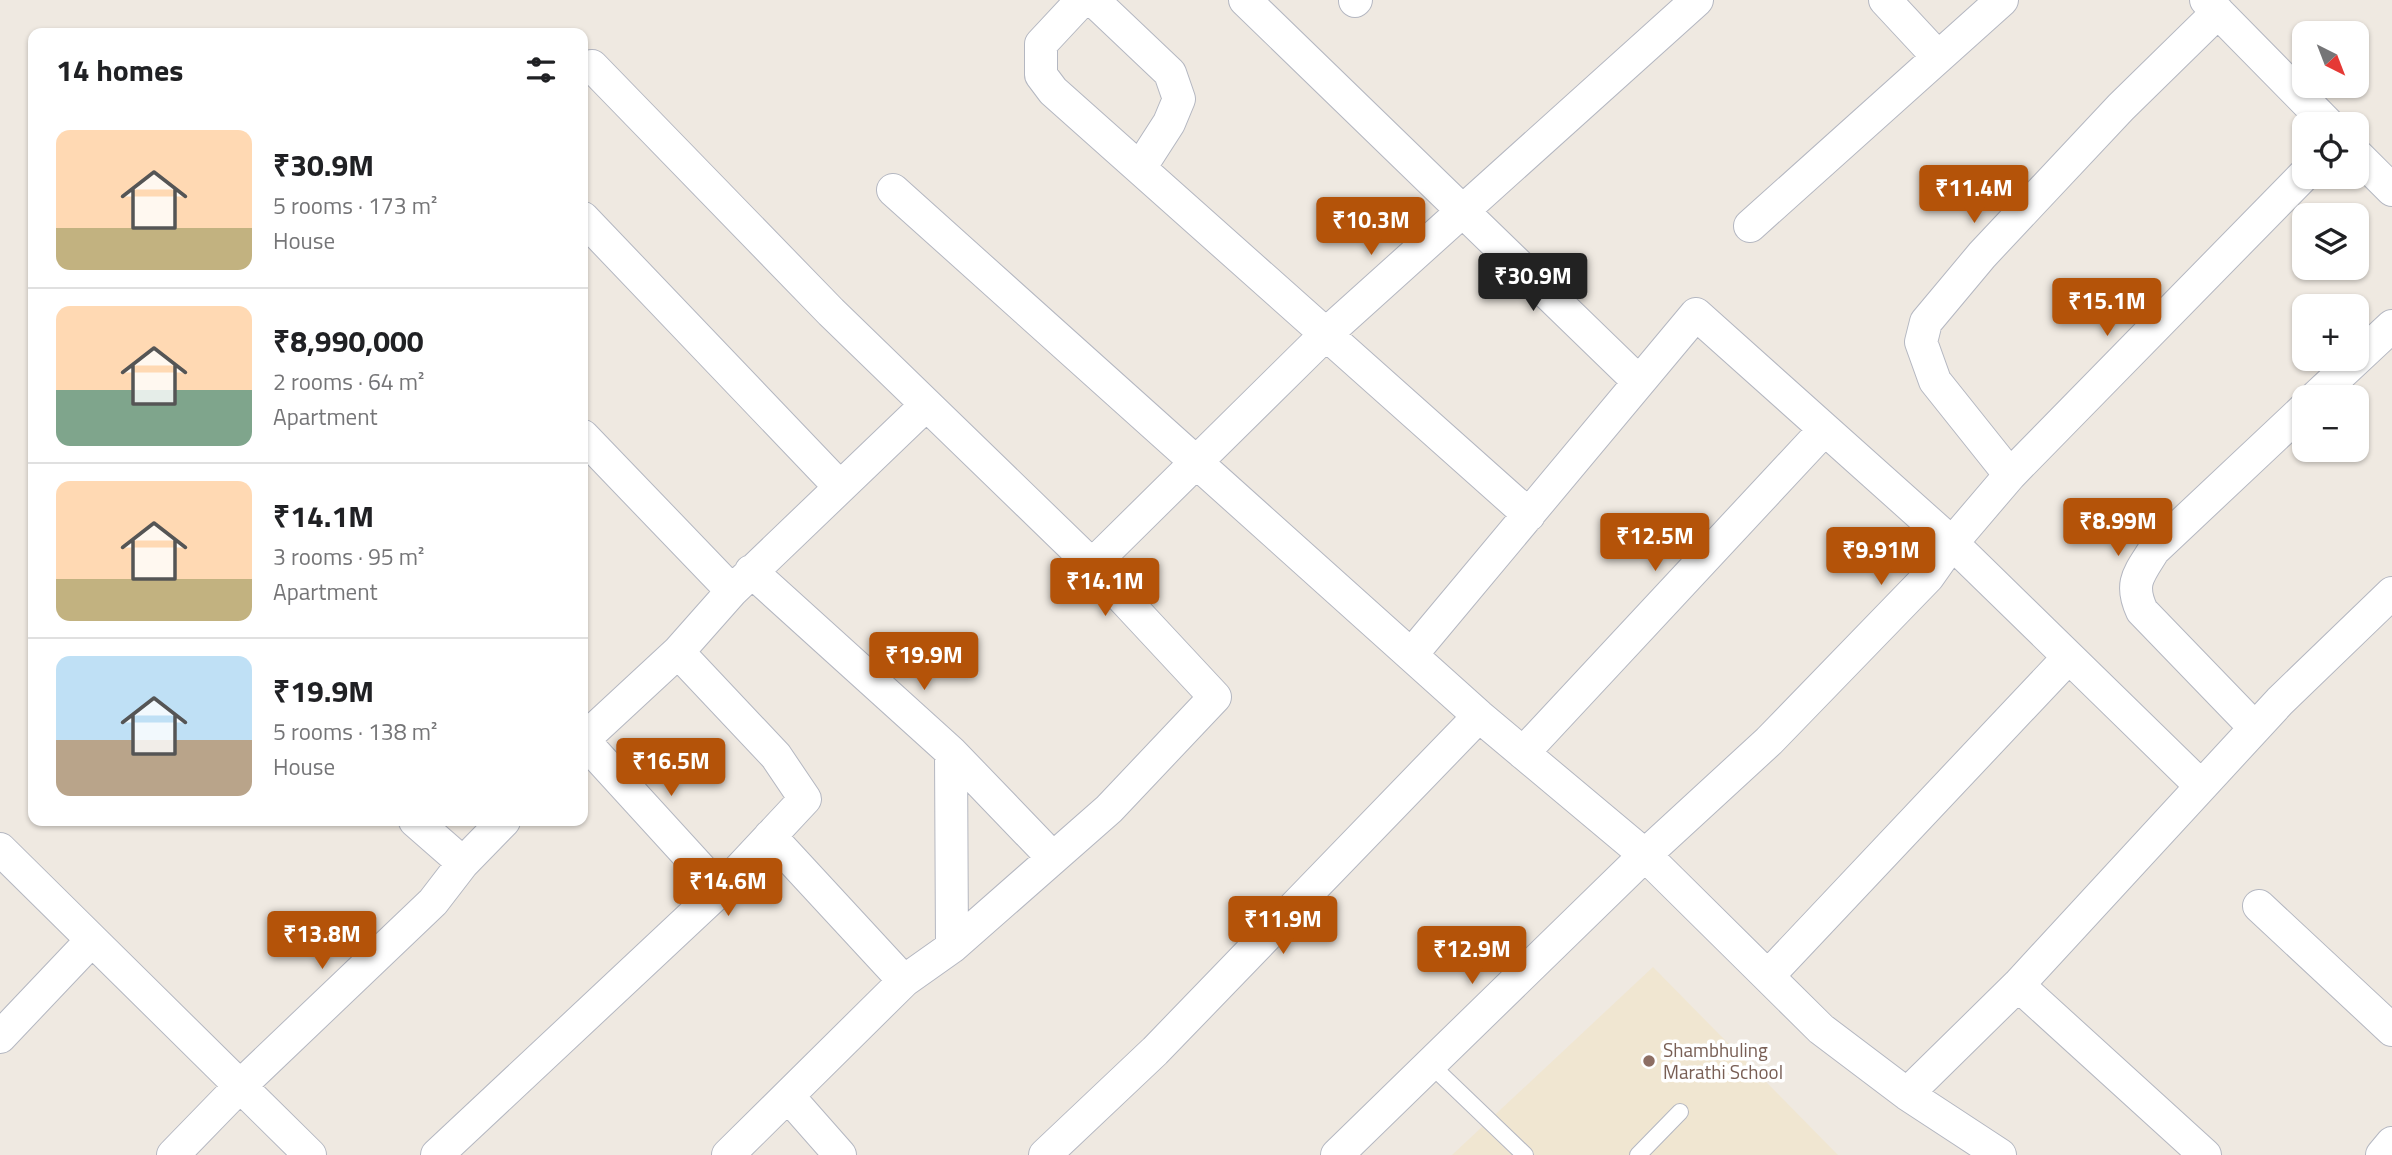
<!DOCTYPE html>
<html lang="en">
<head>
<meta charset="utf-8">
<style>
	body { margin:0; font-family:"Titillium Web",sans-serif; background:#f2f2f2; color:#202124; height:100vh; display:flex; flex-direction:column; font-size:26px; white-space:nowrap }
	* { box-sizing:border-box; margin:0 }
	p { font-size:23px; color:#757577 }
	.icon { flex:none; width:38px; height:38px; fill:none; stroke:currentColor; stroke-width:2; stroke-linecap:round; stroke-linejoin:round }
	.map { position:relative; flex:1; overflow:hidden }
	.drawer { position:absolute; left:28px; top:28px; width:560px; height:798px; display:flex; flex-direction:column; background:#fff; border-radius:14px; box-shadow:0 2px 5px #0004 }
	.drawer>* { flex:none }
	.needle { width:46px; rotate:138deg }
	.controls { position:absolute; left:2292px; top:21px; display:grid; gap:14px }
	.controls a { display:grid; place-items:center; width:77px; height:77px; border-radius:14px; background:#fff; box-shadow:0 2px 5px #0004; font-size:35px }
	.price { position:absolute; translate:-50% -60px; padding:0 16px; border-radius:7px; background:#b45309; color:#fff; font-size:23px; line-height:46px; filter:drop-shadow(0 2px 4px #0008) }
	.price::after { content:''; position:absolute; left:50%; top:42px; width:21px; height:16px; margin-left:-10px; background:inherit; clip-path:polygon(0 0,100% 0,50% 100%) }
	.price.active { background:#222; color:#fff }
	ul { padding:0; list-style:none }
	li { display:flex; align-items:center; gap:21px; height:175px; padding:0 28px }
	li+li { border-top:2px solid #e0e0e0 }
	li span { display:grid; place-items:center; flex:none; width:196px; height:140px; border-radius:14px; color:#555 }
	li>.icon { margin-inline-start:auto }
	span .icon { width:84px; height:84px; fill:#fffc; stroke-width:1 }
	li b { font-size:30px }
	h2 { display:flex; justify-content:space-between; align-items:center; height:84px; padding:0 28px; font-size:30px }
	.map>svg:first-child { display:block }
	.education { fill:#f0e6d1 }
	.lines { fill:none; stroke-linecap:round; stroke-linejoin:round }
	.service-casing { stroke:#b4b7c1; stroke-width:18 }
	.minor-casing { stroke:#b4b7c1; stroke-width:34 }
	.service { stroke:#fff; stroke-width:16 }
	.minor { stroke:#fff; stroke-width:32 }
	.education-dot { fill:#8d6e63; stroke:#fff; stroke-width:2.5 }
	.labels { text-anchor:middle; stroke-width:7; stroke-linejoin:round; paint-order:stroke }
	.education-label { font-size:19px; fill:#785e54; stroke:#fff; text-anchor:start }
</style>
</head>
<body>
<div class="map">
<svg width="2392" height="1155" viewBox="0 0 2392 1155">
	<rect width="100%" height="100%" fill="#efe9e1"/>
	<!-- education -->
	<path class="education" d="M1653,967L1838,1155H1452Z"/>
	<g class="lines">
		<defs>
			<path id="service" d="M1430,1064L1525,1155
				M1638,1155L1680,1112"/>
			<path id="minor" d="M1082,0L1041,44V75L1053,91L1529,515
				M1093,0L1170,73L1179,99L1169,123L1140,168
				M1245,0L1639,382
				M1885,0L1938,57
				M2206,0L2328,124
				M1355,1L1356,0
				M592,66L831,312L1092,565L1215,697L1109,809L952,947L904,981L728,1155
				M2357,155L2392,190
				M893,190L1479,716L1645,855L1821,1029L1907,1094L2018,985L2280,701L2392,593
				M583,218L839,486
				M1750,226L2002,0
				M2316,397L2392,326
				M583,436L732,591L926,405
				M2010,475L1935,381L1921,342L1926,322L1982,255L2121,107L2218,12
				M1092,565L1325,335L1697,0
				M751,571L951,752L1053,858
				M2255,728L2142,611C2129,583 2139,574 2154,550L2305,408
				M583,740L678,652L732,591
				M583,740L720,890
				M951,752L952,947
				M1523,753L1824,430
				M2200,785L1952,543L2010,475L2305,174
				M415,821L463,863
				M770,836L904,981
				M0,849L310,1155
				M2259,906L2392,1030
				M1768,976L2068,658
				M2018,985L2205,1155
				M0,1037L91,941
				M1907,1094L2000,1155
				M788,1096L840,1155
				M173,1155L240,1086L433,902L463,863L504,821
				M437,1155L720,890L805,799L776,756L678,652
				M1045,1155L1155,1051L1479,716
				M1337,1155L1645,855L1769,741L1928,577L1952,543L1696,314L1412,654
				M2382,1155L2392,1143"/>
		</defs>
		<!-- service casing -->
		<use href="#service" class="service-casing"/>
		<!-- minor casing -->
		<use href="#minor" class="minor-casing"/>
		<!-- service -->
		<use href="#service" class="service"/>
		<!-- minor -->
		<use href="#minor" class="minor"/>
	</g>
	<!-- markers -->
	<circle class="education-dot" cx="1649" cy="1061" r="7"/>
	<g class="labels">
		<!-- education labels -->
		<g class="education-label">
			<text x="1663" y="1057">Shambhuling<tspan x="1663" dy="22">Marathi School</tspan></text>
		</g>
	</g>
</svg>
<div class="controls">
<a><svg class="needle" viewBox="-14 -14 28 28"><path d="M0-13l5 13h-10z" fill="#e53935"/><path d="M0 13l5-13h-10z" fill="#757577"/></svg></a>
<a><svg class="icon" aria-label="locate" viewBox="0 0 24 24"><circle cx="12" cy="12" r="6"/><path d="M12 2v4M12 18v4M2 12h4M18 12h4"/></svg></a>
<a><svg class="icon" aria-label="layers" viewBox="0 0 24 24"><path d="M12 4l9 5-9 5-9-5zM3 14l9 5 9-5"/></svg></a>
<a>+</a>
<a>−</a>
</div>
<b class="price" style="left:1974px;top:225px">₹11.4M</b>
<b class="price" style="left:1371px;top:257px">₹10.3M</b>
<b class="price active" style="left:1533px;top:313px">₹30.9M</b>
<b class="price" style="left:2107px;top:338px">₹15.1M</b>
<b class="price" style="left:2118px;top:558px">₹8.99M</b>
<b class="price" style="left:1655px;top:573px">₹12.5M</b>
<b class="price" style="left:1881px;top:587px">₹9.91M</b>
<b class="price" style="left:1105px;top:618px">₹14.1M</b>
<b class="price" style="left:924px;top:692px">₹19.9M</b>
<b class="price" style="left:671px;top:798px">₹16.5M</b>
<b class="price" style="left:728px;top:918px">₹14.6M</b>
<b class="price" style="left:1283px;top:956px">₹11.9M</b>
<b class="price" style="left:322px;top:971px">₹13.8M</b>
<b class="price" style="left:1472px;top:986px">₹12.9M</b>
<section class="drawer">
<h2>14 homes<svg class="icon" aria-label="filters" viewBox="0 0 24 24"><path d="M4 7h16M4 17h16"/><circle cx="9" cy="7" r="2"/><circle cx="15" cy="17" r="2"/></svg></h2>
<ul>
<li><span style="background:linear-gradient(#ffd9b3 70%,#c2b280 0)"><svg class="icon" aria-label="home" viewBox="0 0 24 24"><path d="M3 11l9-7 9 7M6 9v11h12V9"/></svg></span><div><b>₹30.9M</b><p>5 rooms · 173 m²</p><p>House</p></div></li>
<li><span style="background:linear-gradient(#ffd9b3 60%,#7fa58c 0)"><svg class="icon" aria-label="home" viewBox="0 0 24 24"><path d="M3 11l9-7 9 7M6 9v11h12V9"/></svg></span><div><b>₹8,990,000</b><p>2 rooms · 64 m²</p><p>Apartment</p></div></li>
<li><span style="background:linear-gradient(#ffd9b3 70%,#c2b280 0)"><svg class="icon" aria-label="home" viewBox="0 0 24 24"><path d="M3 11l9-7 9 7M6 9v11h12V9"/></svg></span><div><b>₹14.1M</b><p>3 rooms · 95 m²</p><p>Apartment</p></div></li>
<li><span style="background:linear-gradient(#bfe0f5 60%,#b9a48a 0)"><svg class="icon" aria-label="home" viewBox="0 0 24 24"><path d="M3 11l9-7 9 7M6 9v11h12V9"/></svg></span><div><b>₹19.9M</b><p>5 rooms · 138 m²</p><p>House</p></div></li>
</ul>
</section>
</div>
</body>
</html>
